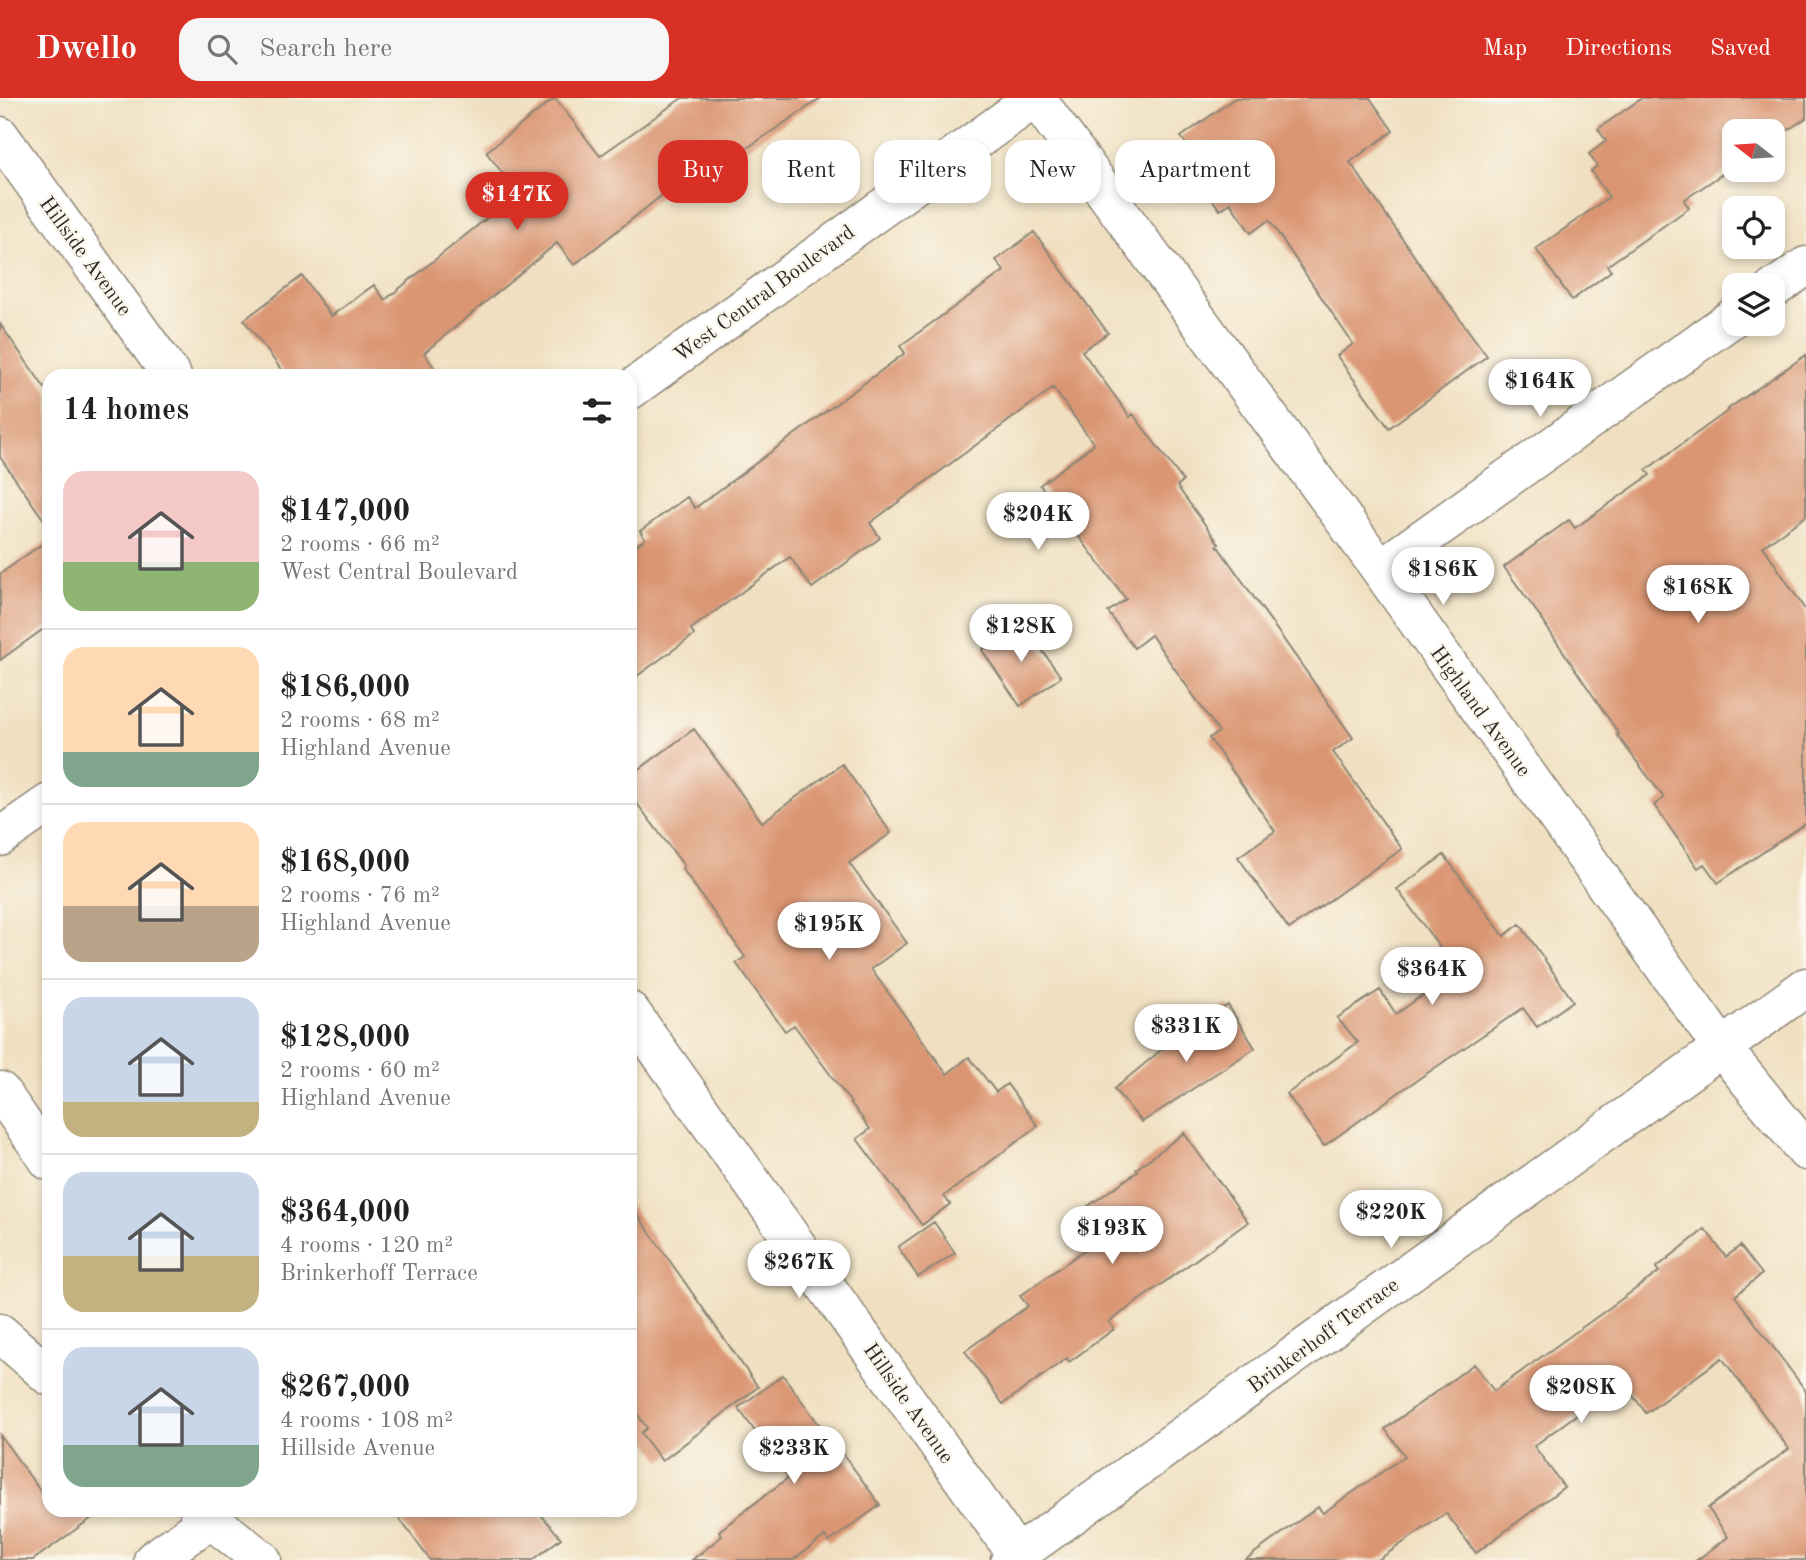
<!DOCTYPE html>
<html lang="en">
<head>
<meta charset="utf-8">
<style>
	body { margin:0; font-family:"Old Standard TT",serif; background:#f6f6f6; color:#222; height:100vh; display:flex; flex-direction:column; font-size:26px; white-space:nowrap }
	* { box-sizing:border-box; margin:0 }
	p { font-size:23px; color:#767676 }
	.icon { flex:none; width:38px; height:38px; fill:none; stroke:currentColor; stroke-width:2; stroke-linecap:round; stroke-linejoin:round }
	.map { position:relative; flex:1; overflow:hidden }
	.panel { position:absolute; left:42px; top:271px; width:595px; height:1148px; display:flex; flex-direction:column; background:#fff; border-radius:21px; box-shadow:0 4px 10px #0003 }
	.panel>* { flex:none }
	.top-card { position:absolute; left:658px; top:42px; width:665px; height:63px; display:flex; gap:14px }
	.needle { width:46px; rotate:287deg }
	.controls { position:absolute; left:1722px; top:21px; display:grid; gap:14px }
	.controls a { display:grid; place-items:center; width:63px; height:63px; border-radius:14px; background:#fff; box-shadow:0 4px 10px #0003; font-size:35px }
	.price { position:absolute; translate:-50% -60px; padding:0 16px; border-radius:24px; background:#fff; color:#222; font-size:23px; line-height:46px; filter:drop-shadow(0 2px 4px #0008) }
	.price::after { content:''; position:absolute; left:50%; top:42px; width:21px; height:16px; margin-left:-10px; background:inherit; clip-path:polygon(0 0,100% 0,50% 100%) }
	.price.selected { background:#d93025; color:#fff }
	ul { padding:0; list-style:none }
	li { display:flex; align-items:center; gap:21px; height:175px; padding:0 21px }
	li+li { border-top:2px solid #e0e0e0 }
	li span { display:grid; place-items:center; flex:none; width:196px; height:140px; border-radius:21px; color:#555 }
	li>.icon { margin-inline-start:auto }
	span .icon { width:84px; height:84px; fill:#fffc; stroke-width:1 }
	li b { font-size:30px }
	h2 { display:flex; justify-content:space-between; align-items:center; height:84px; padding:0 21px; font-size:30px }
	.tag { padding:0 24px; border-radius:21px; background:#fff; box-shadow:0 4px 10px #0003; font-size:24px; line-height:63px }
	.tag.selected { background:#d93025; color:#fff }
	header { display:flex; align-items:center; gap:42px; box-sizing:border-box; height:98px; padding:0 35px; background:#d93025; color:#fff }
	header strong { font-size:33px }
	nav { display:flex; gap:38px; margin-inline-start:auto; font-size:24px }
	.search { width:490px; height:63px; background:#f6f6f6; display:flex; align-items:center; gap:18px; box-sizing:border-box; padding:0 24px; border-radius:21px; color:#767676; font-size:26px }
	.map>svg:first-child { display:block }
	.building { fill:#da9572 }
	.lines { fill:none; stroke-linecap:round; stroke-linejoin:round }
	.minor-casing { stroke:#8e8676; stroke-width:41 }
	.major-casing { stroke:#8e8676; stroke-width:41 }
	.minor { stroke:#fff; stroke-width:38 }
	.major { stroke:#fff; stroke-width:38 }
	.labels { text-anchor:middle; stroke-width:5; stroke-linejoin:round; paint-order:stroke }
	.street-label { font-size:21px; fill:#2b2b2b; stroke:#fbf7ec }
</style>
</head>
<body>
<header>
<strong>Dwello</strong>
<div class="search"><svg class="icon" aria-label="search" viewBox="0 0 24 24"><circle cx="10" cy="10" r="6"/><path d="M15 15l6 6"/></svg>Search here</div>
<nav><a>Map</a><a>Directions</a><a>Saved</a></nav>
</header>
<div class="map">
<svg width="1806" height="1462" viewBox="0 0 1806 1462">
	<rect width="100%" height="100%" fill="#fbf7ec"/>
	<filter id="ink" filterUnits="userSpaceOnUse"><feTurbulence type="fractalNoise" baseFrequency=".0143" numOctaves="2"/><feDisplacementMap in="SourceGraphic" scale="14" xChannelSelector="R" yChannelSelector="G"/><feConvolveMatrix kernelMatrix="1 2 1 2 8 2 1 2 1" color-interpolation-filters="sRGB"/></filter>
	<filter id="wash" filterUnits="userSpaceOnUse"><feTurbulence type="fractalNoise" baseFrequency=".00686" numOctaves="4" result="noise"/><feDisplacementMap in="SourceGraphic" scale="28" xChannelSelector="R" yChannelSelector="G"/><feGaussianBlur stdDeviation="1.57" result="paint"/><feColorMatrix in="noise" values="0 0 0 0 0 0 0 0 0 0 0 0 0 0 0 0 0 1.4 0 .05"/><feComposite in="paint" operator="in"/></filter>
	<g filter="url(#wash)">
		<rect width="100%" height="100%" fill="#f0e0c1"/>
		<g id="blocks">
			<!-- building -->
			<path class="building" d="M555,0L600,58L682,0H821L681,95L675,87L574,167L557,145L424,255L440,278H286L244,222L302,178L331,218L374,187L385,202L518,95L486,54Z
				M1235,0H1370L1393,33L1350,64L1434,187H1435L1487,258L1389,330L1337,258L1353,246L1269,122L1251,135L1230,105L1220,112L1193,75L1202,68L1181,39Z
				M1642,0H1806V20L1773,42V33H1734V68L1684,102L1689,110L1607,168L1611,173L1572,202L1536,151L1609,99L1591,73L1597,68L1589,56L1606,43L1598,31Z
				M1034,134L1108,235L1082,253L1130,319L1133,316L1183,383L1177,388L1219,446L1217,447L1353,640L1333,654L1402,751L1289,831L1238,759L1275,733L1209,640L1219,634L1151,537L1134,550L1108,514L1126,501L1040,387L1094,346L1053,290L870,425L880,440L812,490L790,459L691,531L694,537L630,583V452L645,441L640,433L687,399L695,410L905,255L900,248L1004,173L996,162Z
				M0,226L49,296V429L0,359Z
				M1806,257V418L1763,448L1806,513V725L1718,785L1704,766L1698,770L1654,707L1664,700L1617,637L1619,636L1546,528H1547L1504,469L1569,422L1575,430L1650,377L1646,372L1729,312L1728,311Z
				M49,441V527L0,562V476Z
				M1022,524L1061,579L1020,608L982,552Z
				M694,631L762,724L842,666L891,735L849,765L907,845L871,871L947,976L969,959L996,994L1007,986L1038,1028L944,1098L950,1106L922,1127L857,1041L870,1031L794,927L785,933L736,865L745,859L682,770L684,768L630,696V678Z
				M1444,757L1504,838L1520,826L1573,903L1537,929L1523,910L1398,995L1324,1048L1287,996L1358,944L1337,920L1380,892L1396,916L1457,873L1397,791Z
				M1228,907L1255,950L1142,1024L1114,991L1172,943Z
				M1184,1035L1248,1124L1109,1224L1114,1231L1069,1264L1067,1260L1003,1306L965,1253L1028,1208L1020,1198L1086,1151L1067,1123L1138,1073L1136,1071Z
				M630,1106L758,1289L662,1363L641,1335L647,1330L630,1306Z
				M934,1124L955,1155L918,1179L898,1149Z
				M1705,1131L1726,1159L1740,1148L1762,1176L1735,1198L1806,1293V1462H1697L1728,1439L1708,1410L1789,1351L1722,1260L1646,1315L1622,1283L1534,1348L1564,1389L1476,1455L1446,1415L1378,1462H1245L1318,1409L1323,1415L1405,1358L1385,1331L1474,1266L1494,1293L1659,1174L1656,1170Z
				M783,1277L834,1347L836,1346L880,1407L829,1444L825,1438L793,1462H692L722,1438L719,1433L789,1379L738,1310Z
				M0,1337L49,1405V1412H103L33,1462H0Z
				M393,1412H537L561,1440L533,1462H430Z"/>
		</g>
	</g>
	<g filter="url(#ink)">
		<use href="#blocks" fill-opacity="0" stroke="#8e8676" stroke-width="2"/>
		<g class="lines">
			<defs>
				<path id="minor" d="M1036,0L1380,471L1722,950L1806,1053
					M0,38L172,278
					M1773,191L1806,168
					M1380,471L1734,219
					M630,913L1017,1457
					M0,993L49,1063
					M153,1462L210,1422
					M1010,1462L1806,889"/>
				<path id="major" d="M630,292L1035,0
					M0,739L49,705
					M0,1235L49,1278
					M199,1412L262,1462"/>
			</defs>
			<!-- minor casing -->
			<use href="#minor" class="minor-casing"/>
			<!-- major casing -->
			<use href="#major" class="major-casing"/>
			<!-- minor -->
			<use href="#minor" class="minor"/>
			<!-- major -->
			<use href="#major" class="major"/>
		</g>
	</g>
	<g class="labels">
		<!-- street labels -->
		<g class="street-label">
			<text transform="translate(86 158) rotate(54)" y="7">Hillside Avenue</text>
			<text transform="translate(764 195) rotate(-36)" y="7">West Central Boulevard</text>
			<text transform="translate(1481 613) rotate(54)" y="7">Highland Avenue</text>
			<text transform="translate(1323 1237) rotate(-36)" y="7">Brinkerhoff Terrace</text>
			<text transform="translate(909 1305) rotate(55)" y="7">Hillside Avenue</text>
		</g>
	</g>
</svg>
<div class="controls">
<a><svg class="needle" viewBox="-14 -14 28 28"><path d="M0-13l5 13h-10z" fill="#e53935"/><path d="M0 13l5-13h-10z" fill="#767676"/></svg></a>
<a><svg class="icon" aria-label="locate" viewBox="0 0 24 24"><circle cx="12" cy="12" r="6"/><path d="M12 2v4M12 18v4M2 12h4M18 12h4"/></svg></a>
<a><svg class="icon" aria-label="layers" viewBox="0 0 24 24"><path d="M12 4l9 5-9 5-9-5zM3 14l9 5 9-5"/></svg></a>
</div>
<b class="price selected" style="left:517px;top:134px">$147K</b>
<b class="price" style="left:1540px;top:321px">$164K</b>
<b class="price" style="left:1038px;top:454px">$204K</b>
<b class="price" style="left:1443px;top:509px">$186K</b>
<b class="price" style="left:1698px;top:527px">$168K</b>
<b class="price" style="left:1021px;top:566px">$128K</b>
<b class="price" style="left:829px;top:864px">$195K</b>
<b class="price" style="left:1432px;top:909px">$364K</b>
<b class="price" style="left:1186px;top:966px">$331K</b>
<b class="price" style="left:1391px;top:1152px">$220K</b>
<b class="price" style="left:1112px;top:1168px">$193K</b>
<b class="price" style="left:799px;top:1202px">$267K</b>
<b class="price" style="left:1581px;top:1327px">$208K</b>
<b class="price" style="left:794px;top:1388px">$233K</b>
<div class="top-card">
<a class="tag selected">Buy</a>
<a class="tag">Rent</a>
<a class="tag">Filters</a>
<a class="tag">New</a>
<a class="tag">Apartment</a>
</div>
<section class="panel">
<h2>14 homes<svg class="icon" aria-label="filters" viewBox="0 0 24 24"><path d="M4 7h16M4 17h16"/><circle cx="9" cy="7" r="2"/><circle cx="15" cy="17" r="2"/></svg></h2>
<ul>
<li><span style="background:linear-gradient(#f6c9c9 65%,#8fb573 0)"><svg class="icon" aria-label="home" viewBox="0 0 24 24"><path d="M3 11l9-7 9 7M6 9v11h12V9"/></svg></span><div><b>$147,000</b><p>2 rooms · 66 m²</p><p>West Central Boulevard</p></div></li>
<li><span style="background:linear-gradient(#ffd9b3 75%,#7fa58c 0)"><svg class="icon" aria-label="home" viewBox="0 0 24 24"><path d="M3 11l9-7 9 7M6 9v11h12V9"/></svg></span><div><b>$186,000</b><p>2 rooms · 68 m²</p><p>Highland Avenue</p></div></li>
<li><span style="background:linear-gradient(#ffd9b3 60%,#b9a48a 0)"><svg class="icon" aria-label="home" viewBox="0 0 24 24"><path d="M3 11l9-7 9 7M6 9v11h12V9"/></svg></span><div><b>$168,000</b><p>2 rooms · 76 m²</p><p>Highland Avenue</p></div></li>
<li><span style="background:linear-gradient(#c9d6e8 75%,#c2b280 0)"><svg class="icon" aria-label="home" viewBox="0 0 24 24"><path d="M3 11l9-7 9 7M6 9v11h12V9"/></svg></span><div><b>$128,000</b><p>2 rooms · 60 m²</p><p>Highland Avenue</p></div></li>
<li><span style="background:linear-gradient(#c9d6e8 60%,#c2b280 0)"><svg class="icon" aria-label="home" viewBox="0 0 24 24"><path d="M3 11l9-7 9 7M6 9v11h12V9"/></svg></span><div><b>$364,000</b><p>4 rooms · 120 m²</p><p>Brinkerhoff Terrace</p></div></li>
<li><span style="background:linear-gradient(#c9d6e8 70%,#7fa58c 0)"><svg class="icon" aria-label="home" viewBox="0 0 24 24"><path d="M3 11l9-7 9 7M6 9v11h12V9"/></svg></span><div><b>$267,000</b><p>4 rooms · 108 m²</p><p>Hillside Avenue</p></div></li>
</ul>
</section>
</div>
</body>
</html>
